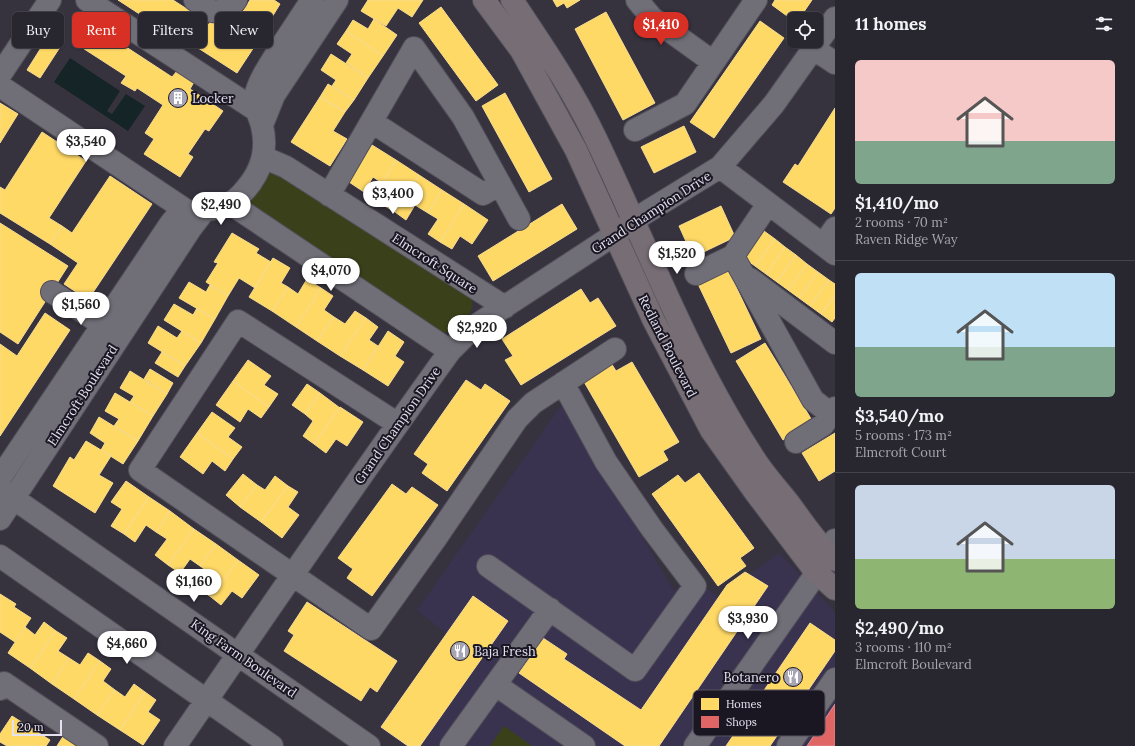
<!DOCTYPE html>
<html lang="en">
<head>
<meta charset="utf-8">
<style>
	body { margin:0; font-family:Lora,serif; background:#302e37; color:#f1f3f6; height:100vh; display:flex; flex-direction:column; font-size:15px; white-space:nowrap }
	* { box-sizing:border-box; margin:0 }
	p { font-size:13px; color:#a5a5aa }
	.icon { flex:none; width:22px; height:22px; fill:none; stroke:currentColor; stroke-width:2; stroke-linecap:round; stroke-linejoin:round }
	.map { position:relative; flex:1; overflow:hidden }
	.drawer { display:flex; flex-direction:column; background:#28262f; width:300px }
	.drawer>* { flex:none }
	.top-card { position:absolute; left:12px; top:12px; width:380px; height:36px; display:flex; gap:8px }
	.buttons { position:absolute; left:787px; top:12px; display:grid; gap:8px }
	.buttons a { display:grid; place-items:center; width:36px; height:36px; border-radius:6px; background:#28262f; box-shadow:0 1px 3px #0004,0 0 0 1px #44434b; font-size:20px }
	.scale { position:absolute; left:12px; bottom:10px; width:50px; box-sizing:border-box; padding-left:4px; border:2px solid #e4e1f1; border-top:0; font-size:11px; line-height:14px; white-space:nowrap; color:#e4e1f1; -webkit-text-stroke:3px #1a1722; paint-order:stroke }
	.price { position:absolute; translate:-50% -34px; padding:0 9px; border-radius:14px; background:#fff; color:#222; font-size:13px; line-height:26px; filter:drop-shadow(0 1px 2px #0008) }
	.price::after { content:''; position:absolute; left:50%; top:24px; width:12px; height:9px; margin-left:-6px; background:inherit; clip-path:polygon(0 0,100% 0,50% 100%) }
	.price.selected { background:#d93025; color:#fff }
	ul { padding:0; list-style:none }
	li { display:grid; align-content:center; gap:8px; height:212px; padding:0 20px }
	li+li { border-top:1px solid #44434b }
	li span { display:grid; place-items:center; height:124px; border-radius:6px; color:#555 }
	li>.icon { margin-inline-start:auto }
	span .icon { width:72px; height:72px; fill:#fffc; stroke-width:1 }
	li b { font-size:17px }
	h2 { display:flex; justify-content:space-between; align-items:center; height:48px; padding:0 20px; font-size:17px }
	.tag { padding:0 14px; border-radius:6px; background:#28262f; box-shadow:0 1px 3px #0004,0 0 0 1px #44434b; font-size:14px; line-height:36px }
	.tag.selected { background:#d93025; color:#fff }
	main { display:flex; flex:1; min-height:0 }
	.map>svg:first-child { display:block }
	.built { fill:#39334f }
	.green { fill:#3a411a }
	.water { fill:#152426 }
	.homes { fill:#ffd966; stroke:#f7db90 }
	.shops { fill:#e06666; stroke:#e18b90 }
	.lines { fill:none; stroke-linecap:round; stroke-linejoin:round }
	.minor-casing { stroke:#524f5a; stroke-width:24 }
	.major-casing { stroke:#524f5a; stroke-width:24 }
	.minor { stroke:#706e77; stroke-width:22 }
	.major { stroke:#776e75; stroke-width:22 }
	.labels { text-anchor:middle; stroke-width:4; stroke-linejoin:round; paint-order:stroke }
	.poi-label { font-size:13px; fill:#e4e1f1; stroke:#1a1722; text-anchor:start }
	.street-label { font-size:13px; fill:#e4e1f1; stroke:#1a1722 }
	.key { fill:#1a1722; stroke:#575460; stroke-width:1 }
	.key-label { font-size:11px; fill:#e4e1f1 }
</style>
</head>
<body>
<main>
<div class="map">
<svg width="835" height="746" viewBox="0 0 835 746">
	<rect width="100%" height="100%" fill="#36333f"/>
	<!-- built -->
	<path class="built" d="M563,403L674,591L690,577L719,597L779,553L835,612V746H405L378,727L448,635L417,610Z"/>
	<!-- green -->
	<path class="green" d="M277,171L471,297C478,314 455,334 439,333L251,210L250,201L252,197L263,187L267,176L271,172Z
		M504,726L532,746H490Z"/>
	<!-- water -->
	<path class="water" d="M70,58L120,91L107,111L112,114L126,94L145,106L128,131L54,82Z"/>
	<!-- homes -->
	<path class="homes" d="M118,0H173L204,20L187,45Z
		M250,0H274L280,4L266,27L242,13Z
		M368,0H423L412,17L398,8L386,26L361,11Z
		M553,0H580L567,8L564,3L557,7Z
		M775,0H812L799,19H794V21L772,5Z
		M441,7L498,85L476,101L419,23Z
		M238,10L263,25L253,41L256,44L237,73L195,46L212,19L227,28Z
		M606,12L655,103L623,120L575,29Z
		M374,19L397,35L383,56L346,31L353,20L368,29Z
		M760,21L784,38L714,138L690,122Z
		M91,24L172,77L177,71L194,82L190,89L223,111L209,131L205,129L188,154L193,157L180,177L144,154L154,139L145,133L163,105L137,88L135,91L121,83L126,76L78,45Z
		M346,31L383,56L368,78L346,63L352,54L337,44Z
		M51,32L64,41L40,78L27,70Z
		M331,54L368,78L354,100L332,86L336,80L321,70Z
		M328,84L354,100L345,112L320,97Z
		M505,93L552,179L529,192L482,106Z
		M320,97L345,112L333,131L347,139L330,166L291,142Z
		M0,103L18,114L0,143Z
		M835,108V208L831,214L783,182L795,164L798,166Z
		M684,126L696,152L654,173L641,147Z
		M42,132L86,161L49,218L62,226L50,244L0,213V187L5,190Z
		M372,145L396,160L382,183L373,177L364,192L349,182Z
		M396,160L419,175L395,212L383,205L393,190L382,183Z
		M419,175L442,190L428,213L415,205L406,220L395,212Z
		M110,176L152,204L88,300L64,284L78,263L50,244L62,226L72,233Z
		M442,190L464,204L440,242L428,234L438,219L428,213Z
		M464,204L488,220L472,244L460,236L452,249L440,242Z
		M562,204L577,229L493,281L478,256Z
		M721,206L735,237L693,257L679,226Z
		M0,223L68,266L18,344L0,332Z
		M764,231L775,239L755,266L744,258Z
		M232,233L259,249L256,253L271,262L255,288L239,278L228,296L206,282L218,263L214,262Z
		M775,239L785,247L766,274L755,266Z
		M785,247L796,255L777,282L766,274Z
		M796,255L807,264L788,290L777,282Z
		M273,258L290,268L281,283L288,287L272,311L249,297Z
		M807,264L818,272L799,298L788,290Z
		M728,270L761,339L731,353L698,284Z
		M818,272L829,280L810,306L799,298Z
		M307,279L321,288L296,327L272,311L288,287L298,294Z
		M829,280L835,284V295L821,314L810,306Z
		M189,282L206,292L210,285L228,296L215,319L179,298Z
		M321,288L333,296L324,310L334,317L317,341L296,327Z
		M581,289L590,303L598,298L616,326L521,385L505,360L513,356L502,339Z
		M835,295V318L832,322L821,314Z
		M174,304L193,315L197,308L215,319L201,343L164,320Z
		M355,311L366,318L340,356L317,341L334,317L345,324Z
		M45,313L70,330L0,436V344L17,356Z
		M366,318L378,327L369,340L378,346L363,370L340,356Z
		M158,326L177,338L182,331L201,343L185,366L148,343Z
		M388,331L404,342L395,356L404,362L388,386L363,370Z
		M765,343L813,422L783,440L736,361Z
		M162,352L185,366L178,377L155,363Z
		M248,360L271,376L264,385L278,394L269,407L233,381Z
		M632,362L679,442L663,451L668,460L639,477L583,380L611,363L616,371Z
		M150,369L173,383L167,394L144,379Z
		M130,371L167,394L153,416L130,402L134,396L120,388Z
		M466,380L481,390L485,384L510,401L447,491L422,473L428,464L414,454Z
		M233,381L269,407L261,418L248,409L240,422L216,405Z
		M307,384L320,393L305,414L292,405Z
		M115,393L153,416L138,441L114,426L119,419L105,411Z
		M320,393L340,408L314,444L303,436L313,421L305,414Z
		M340,407L363,422L347,446L336,439L326,453L314,444Z
		M212,412L235,428L228,437L242,447L233,459L197,433Z
		M99,417L138,441L123,464L101,450L105,443L90,433Z
		M197,433L233,459L225,471L212,461L203,474L180,457Z
		M835,433V471L819,481L802,453Z
		M86,441L111,456L99,475L113,483L95,513L53,486L70,457L74,460Z
		M699,473L754,548L740,558L746,566L718,586L652,494L678,475L685,483Z
		M243,474L257,485L240,507L226,495Z
		M275,476L288,486L261,522L240,507L257,485L265,490Z
		M126,481L149,497L124,534L111,526L122,509L111,502Z
		M392,484L406,494L412,487L438,505L372,596L347,578L353,569L338,558Z
		M288,486L298,492L288,507L299,515L282,538L261,522Z
		M149,497L170,511L156,532L146,525L135,542L124,534Z
		M170,511L194,529L168,565L155,555L167,539L156,532Z
		M194,529L216,544L200,566L190,559L180,573L168,565Z
		M216,544L238,560L211,597L199,589L210,573L200,566Z
		M238,560L259,575L242,598L232,591L221,605L211,597Z
		M745,572L768,586L659,746H625L519,673L543,638L567,654L564,659L641,710L727,585Z
		M0,594L16,604L14,607L31,618L15,642L0,632Z
		M473,596L508,621L420,746H408L381,727Z
		M307,602L397,661L377,692L370,687L361,701L284,651L294,635L288,631Z
		M44,622L56,631L30,668L8,653L25,627L35,635Z
		M810,623L835,640V651L770,746H726Z
		M56,631L67,638L58,651L69,658L52,684L30,668Z
		M88,653L100,661L74,699L52,684L69,658L80,665Z
		M100,661L111,669L103,681L115,690L97,715L74,699Z
		M134,684L145,692L120,730L97,715L115,690L125,697Z
		M145,692L156,700L148,712L160,720L143,745L120,730Z
		M12,716L50,740L46,746H7L0,742V734Z
		M64,735L77,744L75,746H57Z"/>
	<!-- shops -->
	<path class="shops" d="M835,704V746H807Z"/>
	<g class="lines">
		<defs>
			<path id="minor" d="M87,0L256,110
				M195,0C200,3 207,9 212,11C221,13 231,7 236,0
				M637,0L652,18L713,62
				M814,49L835,63
				M0,75L50,0
				M0,86L190,213
				M372,122L483,194L500,184
				M262,125L274,95L337,0
				M635,130L685,104L756,0
				M263,157L286,167L505,307
				M720,167L835,254
				M329,195L414,48L463,117L519,219
				M231,204L450,351
				M823,245L835,228
				M733,256L813,400L831,414
				M696,274L733,256L768,204
				M750,279L835,343
				M52,292L114,332
				M398,424L238,321L140,470L371,629L436,538L517,419L533,403L615,349
				M796,442L823,425L835,408
				M0,478L169,226C171,223 174,219 177,217C182,213 189,213 194,212C215,209 231,208 245,190C261,172 268,150 262,126C260,116 253,107 255,97C259,79 271,63 280,48C291,32 301,16 312,0
				M0,489L369,746
				M0,519L191,228L204,211
				M0,556L272,746
				M488,566L635,670L695,586L652,529L606,462L563,383
				M496,685L584,746
				M0,689L4,683L97,746
				M175,746C266,614 356,481 450,351L475,326L614,235L645,213L720,167L774,104L835,18
				M451,746L550,609
				M695,746L811,581L835,540
				M788,746L835,679"/>
			<path id="major" d="M484,0L521,50L576,150L654,321L711,430L755,492L815,571L835,589
				M512,0C542,45 573,90 596,139C647,245 688,357 752,455C762,472 776,487 788,502C803,522 816,543 835,560"/>
		</defs>
		<!-- minor casing -->
		<use href="#minor" class="minor-casing"/>
		<!-- major casing -->
		<use href="#major" class="major-casing"/>
		<!-- minor -->
		<use href="#minor" class="minor"/>
		<!-- major -->
		<use href="#major" class="major"/>
	</g>
	<!-- icons -->
	<defs>
		<symbol id="building-disc" viewBox="-11 -11 22 22"><circle r="9.5" fill="#a7a4b3" stroke="#1a1722"/><path d="M-4-6H4V6H1V3H-1V6H-4ZM-2.5-4.3h1.7v1.8h-1.7ZM.8-4.3h1.7v1.8H.8ZM-2.5-1h1.7V.8h-1.7ZM.8-1h1.7V.8H.8Z" fill="#fff"/></symbol>
		<symbol id="restaurant-disc" viewBox="-11 -11 22 22"><circle r="9.5" fill="#a7a4b3" stroke="#1a1722"/><path d="M-5-6h1v4h1v-4h1v4h1v-4h1v5L-1.5 .5V6h-2V.5L-5-1ZM5-6V6H3V1.5H1.5Q1.5-4 5-6Z" fill="#fff"/></symbol>
	</defs>
	<g fill-rule="evenodd">
		<use href="#building-disc" x="167" y="87" width="22" height="22"/>
		<use href="#restaurant-disc" x="449" y="640" width="22" height="22"/>
		<use href="#restaurant-disc" x="782" y="666" width="22" height="22"/>
	</g>
	<g class="labels">
		<!-- poi labels -->
		<g class="poi-label">
			<text x="192" y="103">Locker</text>
			<text x="474" y="656">Baja Fresh</text>
			<text x="779" y="682" text-anchor="end">Botanero</text>
		</g>
		<!-- street labels -->
		<g class="street-label">
			<text transform="translate(651 212) rotate(-33)" y="5">Grand Champion Drive</text>
			<text transform="translate(435 263) rotate(33)" y="5">Elmcroft Square</text>
			<text transform="translate(668 346) rotate(63)" y="5">Redland Boulevard</text>
			<text transform="translate(82 395) rotate(-57)" y="5">Elmcroft Boulevard</text>
			<text transform="translate(397 425) rotate(-55)" y="5">Grand Champion Drive</text>
			<text transform="translate(244 658) rotate(35)" y="5">King Farm Boulevard</text>
		</g>
	</g>
	<!-- legend -->
	<rect x="693" y="690" width="132" height="46" rx="6" class="key"/>
	<rect x="701" y="698" width="18" height="12" fill="#ffd966"/>
	<rect x="701" y="716" width="18" height="12" fill="#e06666"/>
	<g class="key-label">
		<text x="726" y="708">Homes</text>
		<text x="726" y="726">Shops</text>
	</g>
</svg>
<div class="buttons">
<a><svg class="icon" aria-label="locate" viewBox="0 0 24 24"><circle cx="12" cy="12" r="6"/><path d="M12 2v4M12 18v4M2 12h4M18 12h4"/></svg></a>
</div>
<div class="scale">20 m</div>
<b class="price selected" style="left:661px;top:46px">$1,410</b>
<b class="price" style="left:86px;top:163px">$3,540</b>
<b class="price" style="left:393px;top:215px">$3,400</b>
<b class="price" style="left:221px;top:226px">$2,490</b>
<b class="price" style="left:677px;top:275px">$1,520</b>
<b class="price" style="left:331px;top:292px">$4,070</b>
<b class="price" style="left:81px;top:326px">$1,560</b>
<b class="price" style="left:477px;top:349px">$2,920</b>
<b class="price" style="left:194px;top:603px">$1,160</b>
<b class="price" style="left:748px;top:640px">$3,930</b>
<b class="price" style="left:127px;top:665px">$4,660</b>
<div class="top-card">
<a class="tag">Buy</a>
<a class="tag selected">Rent</a>
<a class="tag">Filters</a>
<a class="tag">New</a>
</div>
</div>
<section class="drawer">
<h2>11 homes<svg class="icon" aria-label="filters" viewBox="0 0 24 24"><path d="M4 7h16M4 17h16"/><circle cx="9" cy="7" r="2"/><circle cx="15" cy="17" r="2"/></svg></h2>
<ul>
<li><span style="background:linear-gradient(#f6c9c9 65%,#7fa58c 0)"><svg class="icon" aria-label="home" viewBox="0 0 24 24"><path d="M3 11l9-7 9 7M6 9v11h12V9"/></svg></span><div><b>$1,410/mo</b><p>2 rooms · 70 m²</p><p>Raven Ridge Way</p></div></li>
<li><span style="background:linear-gradient(#bfe0f5 60%,#7fa58c 0)"><svg class="icon" aria-label="home" viewBox="0 0 24 24"><path d="M3 11l9-7 9 7M6 9v11h12V9"/></svg></span><div><b>$3,540/mo</b><p>5 rooms · 173 m²</p><p>Elmcroft Court</p></div></li>
<li><span style="background:linear-gradient(#c9d6e8 60%,#8fb573 0)"><svg class="icon" aria-label="home" viewBox="0 0 24 24"><path d="M3 11l9-7 9 7M6 9v11h12V9"/></svg></span><div><b>$2,490/mo</b><p>3 rooms · 110 m²</p><p>Elmcroft Boulevard</p></div></li>
</ul>
</section>
</main>
</body>
</html>
